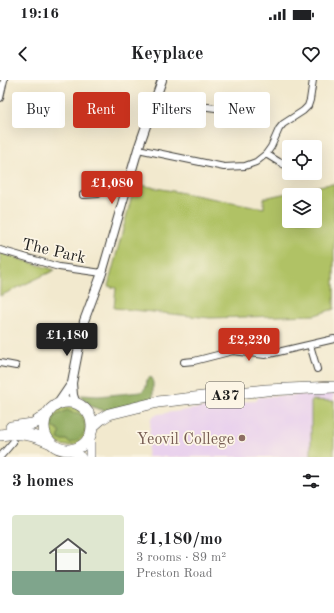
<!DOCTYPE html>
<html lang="en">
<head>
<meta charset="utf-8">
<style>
	body { margin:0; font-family:"Old Standard TT",serif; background:#f2f2f2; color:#202124; height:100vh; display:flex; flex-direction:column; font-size:15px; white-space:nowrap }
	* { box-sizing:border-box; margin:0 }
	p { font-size:13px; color:#757577 }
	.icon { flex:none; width:22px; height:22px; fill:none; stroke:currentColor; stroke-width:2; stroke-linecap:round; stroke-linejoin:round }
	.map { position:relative; height:377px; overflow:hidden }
	.panel { display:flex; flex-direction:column; background:#fff; flex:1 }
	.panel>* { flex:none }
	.banner { position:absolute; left:12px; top:12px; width:310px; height:36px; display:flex; gap:8px }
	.buttons { position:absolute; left:282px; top:60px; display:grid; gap:8px }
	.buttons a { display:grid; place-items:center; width:40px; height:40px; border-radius:4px; background:#fff; box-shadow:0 4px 16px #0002; font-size:20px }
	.price { position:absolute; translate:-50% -34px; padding:0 9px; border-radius:4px; background:#c8321e; color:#fff; font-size:13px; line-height:26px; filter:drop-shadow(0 1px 2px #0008) }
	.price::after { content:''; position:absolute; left:50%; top:24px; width:12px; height:9px; margin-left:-6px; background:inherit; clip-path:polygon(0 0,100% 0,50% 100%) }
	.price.active { background:#222; color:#fff }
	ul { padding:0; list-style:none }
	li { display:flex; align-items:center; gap:12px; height:100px; padding:0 12px }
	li+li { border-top:1px solid #e0e0e0 }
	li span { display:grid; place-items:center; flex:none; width:112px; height:80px; border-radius:4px; color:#555 }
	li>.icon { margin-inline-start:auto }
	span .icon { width:48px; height:48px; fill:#fffc; stroke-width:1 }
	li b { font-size:17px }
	h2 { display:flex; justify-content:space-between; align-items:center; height:48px; padding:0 12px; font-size:17px }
	.pill { padding:0 14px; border-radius:4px; background:#fff; box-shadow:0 4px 16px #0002; font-size:14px; line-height:36px }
	.pill.active { background:#c8321e; color:#fff }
	.status { display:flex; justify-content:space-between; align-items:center; height:28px; padding:0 20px; background:#fff; direction:ltr }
	.status svg { height:11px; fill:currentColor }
	header { display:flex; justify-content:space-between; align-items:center; height:52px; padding:0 12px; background:#fff; font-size:18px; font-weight:600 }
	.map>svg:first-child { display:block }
	.built { fill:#e9d1ed }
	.green { fill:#b0c265; stroke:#666f40; fill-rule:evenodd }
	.forest { fill:#8ca85a; stroke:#54623b }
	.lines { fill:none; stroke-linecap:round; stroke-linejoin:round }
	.street-casing { stroke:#3c3b37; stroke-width:8 }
	.secondary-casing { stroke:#3c3b37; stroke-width:10 }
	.primary-casing { stroke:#3c3b37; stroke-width:10 }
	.highway-casing { stroke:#3c3b37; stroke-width:12 }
	.street { stroke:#fff; stroke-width:6 }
	.secondary { stroke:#fff; stroke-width:8 }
	.primary { stroke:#fff; stroke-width:9 }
	.highway { stroke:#fff; stroke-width:11 }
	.education-dot { fill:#8d6e63; stroke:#fcf5e5; stroke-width:1.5 }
	.labels { text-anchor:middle; stroke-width:3.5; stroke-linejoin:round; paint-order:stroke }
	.shield { fill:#fcf5e5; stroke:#5f5d58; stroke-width:1 }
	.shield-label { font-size:15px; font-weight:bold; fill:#1c1c1c }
	.street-label { font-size:16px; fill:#1c1c1c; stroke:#fcf5e5 }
	.education-label { font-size:16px; fill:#785e54; stroke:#fcf5e5; text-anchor:end }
</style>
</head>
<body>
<div class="status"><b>19:16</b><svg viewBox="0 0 49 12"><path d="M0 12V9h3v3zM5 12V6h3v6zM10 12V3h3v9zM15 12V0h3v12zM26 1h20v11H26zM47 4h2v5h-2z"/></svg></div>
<header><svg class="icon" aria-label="back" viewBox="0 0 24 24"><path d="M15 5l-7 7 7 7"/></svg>Keyplace<svg class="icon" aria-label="heart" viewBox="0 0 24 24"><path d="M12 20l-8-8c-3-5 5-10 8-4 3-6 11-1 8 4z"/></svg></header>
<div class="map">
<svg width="334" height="377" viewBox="0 0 334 377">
	<rect width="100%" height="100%" fill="#fcf5e5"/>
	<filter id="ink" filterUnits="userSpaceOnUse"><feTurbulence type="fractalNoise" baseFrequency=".025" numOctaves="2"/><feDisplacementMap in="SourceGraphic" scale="8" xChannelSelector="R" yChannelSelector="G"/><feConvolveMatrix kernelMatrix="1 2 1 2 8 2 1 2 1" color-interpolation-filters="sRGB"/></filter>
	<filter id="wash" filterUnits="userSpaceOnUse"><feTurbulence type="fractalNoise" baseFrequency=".012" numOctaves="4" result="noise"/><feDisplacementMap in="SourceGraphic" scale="16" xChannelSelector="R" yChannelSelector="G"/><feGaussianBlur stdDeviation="0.9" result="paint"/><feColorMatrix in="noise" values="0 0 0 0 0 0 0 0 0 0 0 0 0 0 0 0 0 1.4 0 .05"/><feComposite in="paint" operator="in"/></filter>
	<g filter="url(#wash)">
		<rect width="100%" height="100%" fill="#f2e9ce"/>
		<!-- built -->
		<path class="built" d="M334,313V377H147L151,338L158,334L216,326L224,323L255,321L259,317Z"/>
		<!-- green -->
		<path class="green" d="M135,104L264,128V118L324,105L334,104V229L315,235L210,238L114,228L116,208L108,206ZM289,115H315V141H289Z
			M0,173L55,190L0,216Z
			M311,320L334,321V377H311Z
			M48 346a20 20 0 1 1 40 0a20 20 0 1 1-40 0Z"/>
		<!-- forest -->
		<path class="forest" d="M149,297H151L153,300V319L106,331L92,327L80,316L82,315L98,316L141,312L146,307L147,300Z
			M67,330L73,333H79C88,345 88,357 71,363L68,362L67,360H60L58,359L60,353L57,349L51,347L55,336Z"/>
	</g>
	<g filter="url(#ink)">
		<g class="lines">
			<defs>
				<path id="street" d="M0,18L4,0
					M156,20L245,32
					M138,69L224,87L245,86L256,82L266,74L271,67L279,49L283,44L303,31L308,26L310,20L313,0
					M266,74L279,82L289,87
					M83,115L98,114L108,103L127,110
					M0,170L59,187L102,193
					M310,265L317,289
					M184,282L194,281L233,271L265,275L334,259
					M0,283L16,286
					M0,377L13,362"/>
				<path id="secondary" d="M76,324L73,315L72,303L84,241L102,193L138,69L162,0
					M57,325L72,303"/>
				<path id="primary" d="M71,370L81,377
					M90,377V355"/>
				<path id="highway" d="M44 346a24 24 0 1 1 48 0a24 24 0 1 1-48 0Z
					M11,347L33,344L48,334
					M92,347L101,339L109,334L158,322L266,310L334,307
					M0,355C21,352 32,354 51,363"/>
			</defs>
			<!-- street casing -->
			<use href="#street" class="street-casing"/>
			<!-- secondary casing -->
			<use href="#secondary" class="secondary-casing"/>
			<!-- primary casing -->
			<use href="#primary" class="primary-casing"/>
			<!-- highway casing -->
			<use href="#highway" class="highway-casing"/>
			<!-- street -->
			<use href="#street" class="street"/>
			<!-- secondary -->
			<use href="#secondary" class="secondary"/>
			<!-- primary -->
			<use href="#primary" class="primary"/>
			<!-- highway -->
			<use href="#highway" class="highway"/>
		</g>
	</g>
	<!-- markers -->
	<circle class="education-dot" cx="242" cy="358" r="4"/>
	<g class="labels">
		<!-- shield labels -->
		<rect class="shield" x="206" y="302" width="38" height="26" rx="3"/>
		<g class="shield-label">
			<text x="225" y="320">A37</text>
		</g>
		<!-- street labels -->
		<g class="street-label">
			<text transform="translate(54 170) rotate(13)" y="6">The Park</text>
		</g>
		<!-- education labels -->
		<g class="education-label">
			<text x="234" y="364">Yeovil College</text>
		</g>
	</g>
</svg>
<div class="buttons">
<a><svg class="icon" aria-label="locate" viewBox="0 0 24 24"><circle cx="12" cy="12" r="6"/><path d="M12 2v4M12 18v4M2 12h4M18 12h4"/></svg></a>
<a><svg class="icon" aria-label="layers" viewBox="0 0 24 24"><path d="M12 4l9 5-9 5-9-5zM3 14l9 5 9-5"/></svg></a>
</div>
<b class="price" style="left:112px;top:125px">£1,080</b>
<b class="price active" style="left:67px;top:277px">£1,180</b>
<b class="price" style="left:249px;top:282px">£2,220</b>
<div class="banner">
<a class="pill">Buy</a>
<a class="pill active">Rent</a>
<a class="pill">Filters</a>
<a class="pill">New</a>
</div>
</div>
<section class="panel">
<h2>3 homes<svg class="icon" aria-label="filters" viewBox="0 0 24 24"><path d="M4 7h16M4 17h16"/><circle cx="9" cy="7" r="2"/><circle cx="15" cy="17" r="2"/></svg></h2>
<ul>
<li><span style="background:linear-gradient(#dfe7d0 70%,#7fa58c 0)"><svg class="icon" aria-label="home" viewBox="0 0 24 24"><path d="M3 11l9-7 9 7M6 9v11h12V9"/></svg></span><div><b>£1,180/mo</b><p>3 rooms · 89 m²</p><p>Preston Road</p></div></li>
</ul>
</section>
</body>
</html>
